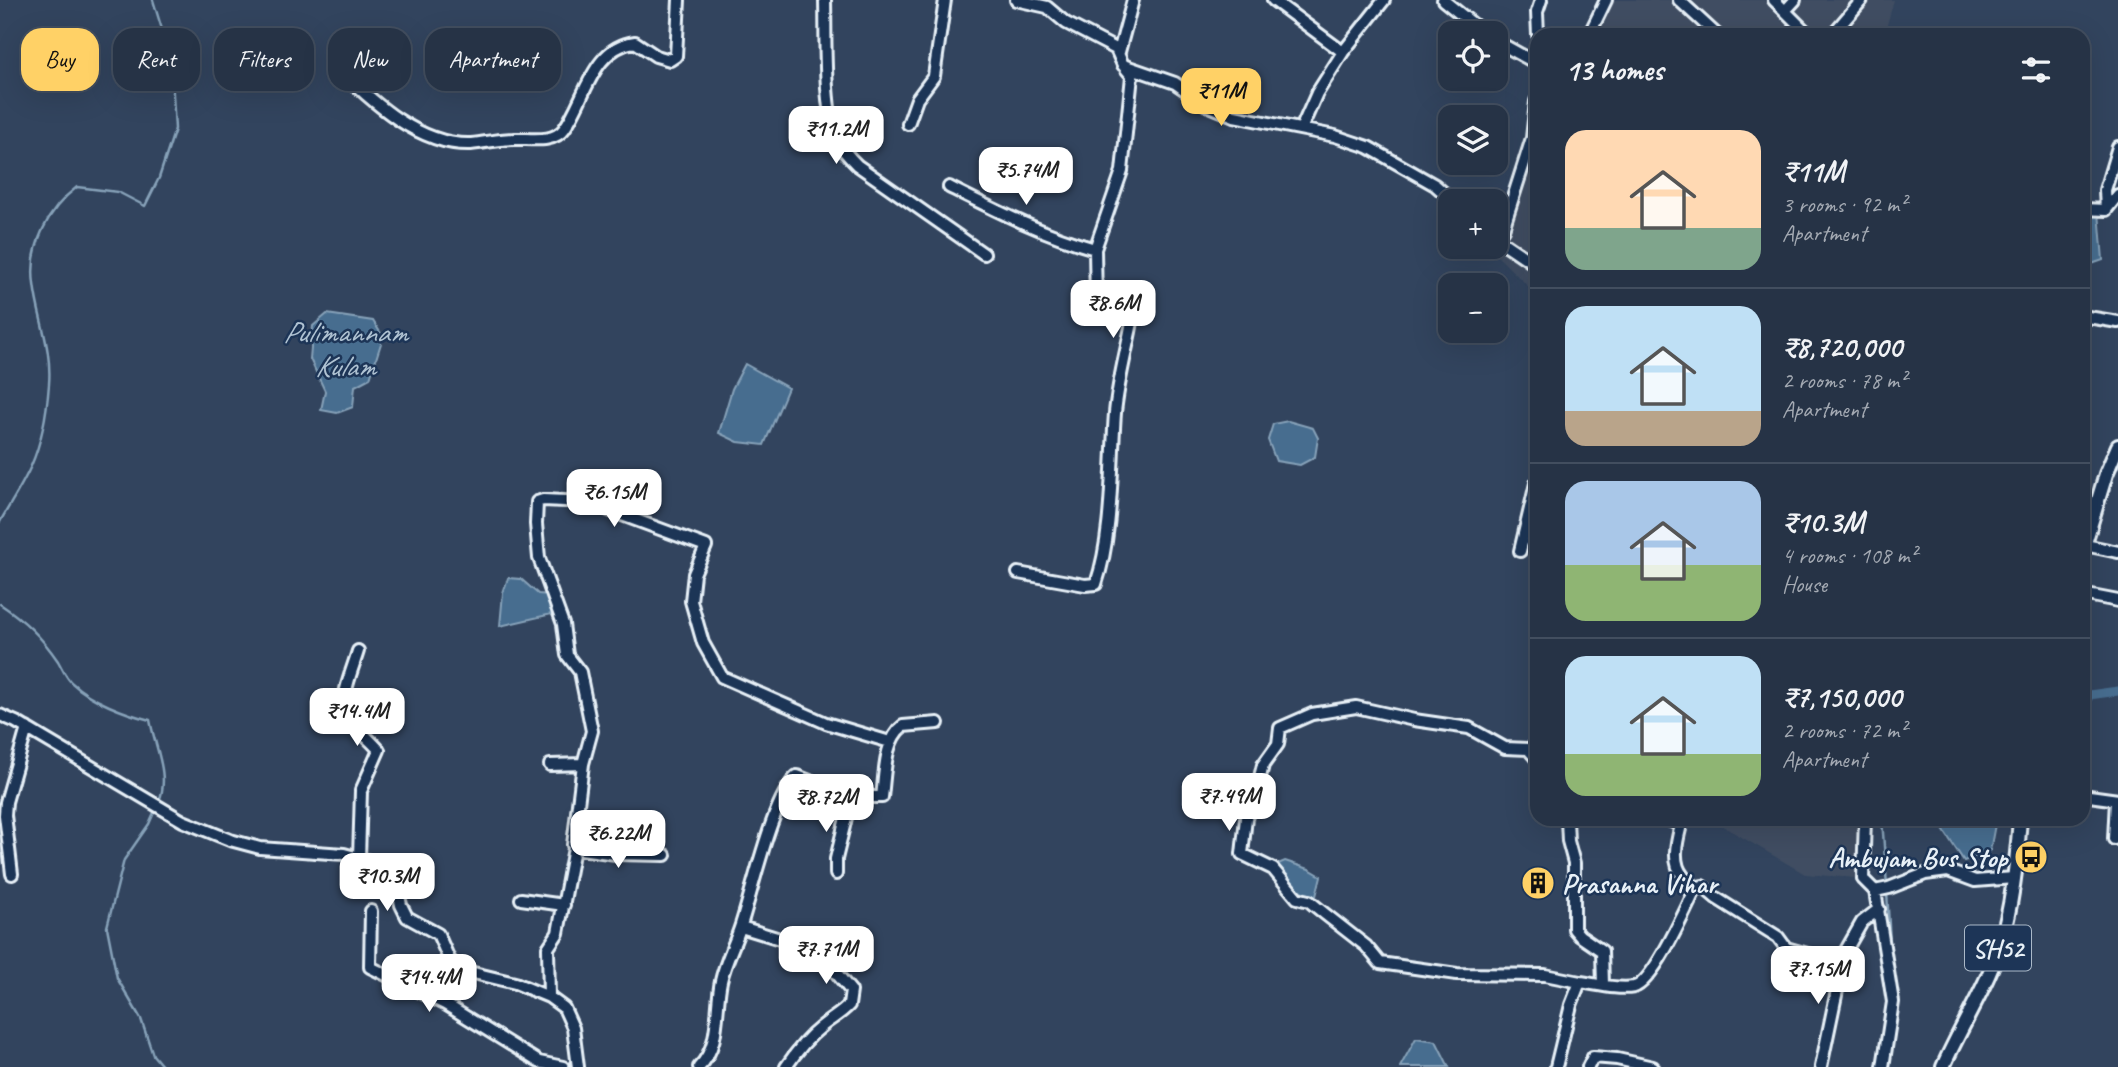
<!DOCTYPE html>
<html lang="en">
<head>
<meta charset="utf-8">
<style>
	body { margin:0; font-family:Caveat,sans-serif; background:#323f51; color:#f1f3f6; height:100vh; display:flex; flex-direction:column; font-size:26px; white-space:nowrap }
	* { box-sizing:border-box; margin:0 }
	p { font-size:23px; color:#a4aab3 }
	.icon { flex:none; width:38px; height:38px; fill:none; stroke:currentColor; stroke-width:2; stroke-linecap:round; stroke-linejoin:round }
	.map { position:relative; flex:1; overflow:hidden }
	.details { position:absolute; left:1530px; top:28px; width:560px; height:798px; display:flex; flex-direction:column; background:#263346; border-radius:21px; box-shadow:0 7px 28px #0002,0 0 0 2px #424e5f }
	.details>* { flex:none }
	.hud { position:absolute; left:21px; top:28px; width:665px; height:63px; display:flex; gap:14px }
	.tools { position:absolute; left:1438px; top:21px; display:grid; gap:14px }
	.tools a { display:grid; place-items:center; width:70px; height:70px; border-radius:14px; background:#263346; box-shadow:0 7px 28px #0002,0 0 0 2px #424e5f; font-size:35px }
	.price { position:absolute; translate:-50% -60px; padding:0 16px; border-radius:14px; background:#fff; color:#222; font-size:23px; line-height:46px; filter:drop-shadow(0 2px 4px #0008) }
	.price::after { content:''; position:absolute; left:50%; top:42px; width:21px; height:16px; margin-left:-10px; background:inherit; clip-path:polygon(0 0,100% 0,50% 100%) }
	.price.current { background:#ffd166; color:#111 }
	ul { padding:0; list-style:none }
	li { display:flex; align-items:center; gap:21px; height:175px; padding:0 35px }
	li+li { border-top:2px solid #424e5f }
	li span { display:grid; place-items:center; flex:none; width:196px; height:140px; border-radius:21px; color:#555 }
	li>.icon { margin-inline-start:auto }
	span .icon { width:84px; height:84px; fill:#fffc; stroke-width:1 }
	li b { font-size:30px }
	h2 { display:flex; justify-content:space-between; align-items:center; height:84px; padding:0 35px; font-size:30px }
	.chip { padding:0 24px; border-radius:21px; background:#263346; box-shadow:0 7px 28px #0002,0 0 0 2px #424e5f; font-size:24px; line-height:63px }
	.chip.current { background:#ffd166; color:#111 }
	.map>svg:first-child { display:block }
	.built { fill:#414e62 }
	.water { fill:#476d8f; stroke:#87a2b9; stroke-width:2 }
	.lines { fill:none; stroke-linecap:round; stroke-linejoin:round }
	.stream { stroke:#87a2b9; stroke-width:2.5 }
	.canal { stroke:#476d8f; stroke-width:9 }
	.minor-casing { stroke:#e8f1f8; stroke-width:16 }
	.major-casing { stroke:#e8f1f8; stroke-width:18 }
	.minor { stroke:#1d3557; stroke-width:10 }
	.major { stroke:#1d3557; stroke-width:12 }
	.labels { text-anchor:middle; stroke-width:5; stroke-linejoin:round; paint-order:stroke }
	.shield { fill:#1d3557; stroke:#abb9c8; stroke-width:2 }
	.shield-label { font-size:26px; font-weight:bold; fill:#e8f1f8 }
	.poi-label { font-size:28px; font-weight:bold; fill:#e8f1f8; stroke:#1d3557; text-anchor:end }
	.water-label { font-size:30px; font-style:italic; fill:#b0c3d3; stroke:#1d3557 }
</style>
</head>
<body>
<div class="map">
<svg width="2118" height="1067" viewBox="0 0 2118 1067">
	<rect width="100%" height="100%" fill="#32445e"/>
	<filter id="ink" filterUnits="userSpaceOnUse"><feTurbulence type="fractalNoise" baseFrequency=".0143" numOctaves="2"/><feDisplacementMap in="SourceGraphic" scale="14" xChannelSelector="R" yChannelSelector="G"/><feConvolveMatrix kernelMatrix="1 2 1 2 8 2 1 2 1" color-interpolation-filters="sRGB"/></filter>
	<g filter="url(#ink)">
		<!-- built -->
		<path class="built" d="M1613,0H1894L1884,35H1595Z
			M1536,154V294L1490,249L1491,247H1496V236Z
			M1724,819H1861L1857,878L1805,874L1721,825Z"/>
		<!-- water -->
		<path class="water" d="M2083,212H2099L2103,260L2083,267Z
			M327,314L373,321L383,337L370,378L355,386L353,407L337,413L321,410L325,391L310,359L313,326Z
			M745,364L788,388L764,445L738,442L719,433L732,389Z
			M1288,421L1313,428L1318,438L1315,457L1300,465L1276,461L1268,440L1273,424Z
			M508,578L521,579L538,594L550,595L556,613L500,626L503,593Z
			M1936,819H1996L1990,851L1964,861Z
			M1285,861L1309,869L1321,876L1315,900C1299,891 1288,881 1278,864Z
			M1416,1038L1436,1041L1449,1067H1400Z"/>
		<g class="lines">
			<!-- stream -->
			<path class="stream" d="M2110,192L2118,169
				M2082,203H2104
				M0,522C10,504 22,486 31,466C42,441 47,411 49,384C52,347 38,319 34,284C29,246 48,209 77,187L118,192L145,206L159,178L175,129L171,59L153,0
				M0,604C24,620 41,636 58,661C62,668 66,678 72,683C91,701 126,714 150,720C155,747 170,776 159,801
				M156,808L149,824L124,860L107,927L117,978L141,1019L153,1055L163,1067
				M1882,819L1887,886
				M1887,892L1891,960L1899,999L1889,1067"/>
			<!-- canal -->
			<path class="canal" d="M2082,719L2089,695L2118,691"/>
			<defs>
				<path id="minor" d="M825,0C826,35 823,110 837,140C842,150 849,157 857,165L984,254
					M1016,0L1047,7L1066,23L1116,49L1123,65L1175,83L1205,104L1234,116L1335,136L1368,147L1435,185L1453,201
					M1273,0L1343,52
					M1443,0L1484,33
					M1679,0L1717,35
					M1774,0L1809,35
					M1785,11L1795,0
					M1538,35L1537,12L1541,0
					M1589,35L1606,0
					M1832,35L1862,0
					M1496,41L1536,63
					M1116,49L1119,52L1133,0
					M332,63C369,98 417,146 471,144C485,143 499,139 514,139C529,138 553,144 564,129C585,101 592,47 635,42L656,56L670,60L676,56L679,0
					M908,124L917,99L934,76L945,0
					M1301,129L1317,93L1343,52L1384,0
					M949,187C997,211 1044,235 1095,249
					M2082,209L2106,210
					M2106,210L2105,190L2118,147
					M2106,210L2118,195
					M1496,238L1536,265
					M1497,238L1503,229L1532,138L1536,101
					M2082,316L2118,322
					M2085,545L2118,552
					M1520,551L1536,483
					M1018,573L1085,585L1096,584C1113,535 1111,465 1115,413C1118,381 1127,349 1133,317L1123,310L1096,304L1095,249L1122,171L1132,76L1123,65
					M2082,594L2118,601
					M358,651C354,665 340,698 345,711C351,725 369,738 379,750L361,791L359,858
					M0,715L16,722L183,821L230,840L260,848L344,854L387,866L394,873L401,905L407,917L438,934L449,959L457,969L515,983L549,997L564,1008L573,1028L578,1067
					M1536,758L1528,749L1505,748L1469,728L1414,720L1356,707L1312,714L1280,728L1278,744L1263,765L1255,797L1246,818L1242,854L1273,869L1297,898L1309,901L1325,914L1366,946L1380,963L1457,974L1545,975L1580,982
					M550,765L583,764
					M2082,795L2118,800
					M1567,819L1568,841L1574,863V929L1580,936L1602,951L1603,985
					M1666,819L1681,825C1677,841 1671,862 1683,876C1686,881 1692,883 1696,888
					M1865,819L1863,879L1875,891L1889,888L1925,874L1948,871L1975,881L2014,878
					M2114,839L2116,800
					M573,845L583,764L592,731L580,672L567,655L563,624L539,558L536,524L537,502L543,500L587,502L706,546L694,574L691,601L703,643L722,677L826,723L890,742
					M12,874L5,815L6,802L27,728
					M836,874V859L851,797
					M1875,891L1893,1002L1883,1067
					M521,899L564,905
					M371,911L370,967L445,1004L539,1062L563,1067
					M741,927L806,947L824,958L851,991L849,1005C841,1014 830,1019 821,1027C807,1038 796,1052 786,1067
					M549,997L548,948L558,933L574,848L616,854L665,855
					M699,1067C721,1046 715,1009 721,981C725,962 735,944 741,925C753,889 772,799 797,776L851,797H882C885,775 884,740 903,726L938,723
					M1556,1067L1571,1005L1580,982C1596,984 1617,990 1634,987C1653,983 1687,907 1696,888L1702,886L1716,898L1778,937L1786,948L1822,958L1835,959L1845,952L1862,922L1879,909
					M1588,1067L1593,1057L1617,1059L1653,1067
					M1821,1067L1845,952"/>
				<path id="major" d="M2082,553L2106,474L2118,446
					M1943,1067C1963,1021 1994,976 2005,927C2014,892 2017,855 2020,819"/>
			</defs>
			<!-- minor casing -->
			<use href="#minor" class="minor-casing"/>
			<!-- major casing -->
			<use href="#major" class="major-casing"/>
			<!-- minor -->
			<use href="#minor" class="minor"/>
			<!-- major -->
			<use href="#major" class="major"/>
		</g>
	</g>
	<!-- icons -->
	<defs>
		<symbol id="bus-disc" viewBox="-11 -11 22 22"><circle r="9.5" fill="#ffd166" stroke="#1d3557"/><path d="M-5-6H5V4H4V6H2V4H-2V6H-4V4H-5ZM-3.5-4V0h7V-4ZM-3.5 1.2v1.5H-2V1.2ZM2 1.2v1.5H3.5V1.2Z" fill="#111"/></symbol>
		<symbol id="building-disc" viewBox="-11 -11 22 22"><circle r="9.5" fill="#ffd166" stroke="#1d3557"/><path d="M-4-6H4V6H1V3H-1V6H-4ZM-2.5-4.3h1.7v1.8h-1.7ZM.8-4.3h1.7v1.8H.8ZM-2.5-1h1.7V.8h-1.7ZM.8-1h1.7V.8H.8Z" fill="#111"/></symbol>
	</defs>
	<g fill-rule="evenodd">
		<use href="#bus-disc" x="2012" y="838" width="38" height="38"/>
		<use href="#building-disc" x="1519" y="864" width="38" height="38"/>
	</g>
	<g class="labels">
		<!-- shield labels -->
		<rect class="shield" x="1965" y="925.5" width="66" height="45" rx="5"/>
		<g class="shield-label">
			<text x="1998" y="957">SH52</text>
		</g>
		<!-- poi labels -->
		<g class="poi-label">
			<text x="2007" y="867">Ambujam Bus Stop</text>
			<text x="1562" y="893" text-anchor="start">Prasanna Vihar</text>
		</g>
		<!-- water labels -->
		<g class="water-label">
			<text x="345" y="342">Pulimannam<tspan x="345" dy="34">Kulam</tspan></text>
		</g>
	</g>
</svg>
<div class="tools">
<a><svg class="icon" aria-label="locate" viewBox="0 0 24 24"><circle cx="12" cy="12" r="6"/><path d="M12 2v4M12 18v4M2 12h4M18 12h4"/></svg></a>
<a><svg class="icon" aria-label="layers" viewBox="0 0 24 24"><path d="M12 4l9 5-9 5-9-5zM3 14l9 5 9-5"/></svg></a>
<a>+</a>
<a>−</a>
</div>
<b class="price current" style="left:1221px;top:128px">₹11M</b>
<b class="price" style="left:836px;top:166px">₹11.2M</b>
<b class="price" style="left:1026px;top:207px">₹5.74M</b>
<b class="price" style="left:1113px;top:340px">₹8.6M</b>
<b class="price" style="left:614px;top:529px">₹6.15M</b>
<b class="price" style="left:357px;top:748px">₹14.4M</b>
<b class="price" style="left:1229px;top:833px">₹7.49M</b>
<b class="price" style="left:826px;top:834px">₹8.72M</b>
<b class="price" style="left:618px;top:870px">₹6.22M</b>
<b class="price" style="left:387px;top:913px">₹10.3M</b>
<b class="price" style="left:826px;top:986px">₹7.71M</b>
<b class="price" style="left:1818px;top:1006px">₹7.15M</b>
<b class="price" style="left:429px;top:1014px">₹14.4M</b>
<div class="hud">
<a class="chip current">Buy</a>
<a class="chip">Rent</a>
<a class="chip">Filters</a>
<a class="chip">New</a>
<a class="chip">Apartment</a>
</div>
<section class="details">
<h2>13 homes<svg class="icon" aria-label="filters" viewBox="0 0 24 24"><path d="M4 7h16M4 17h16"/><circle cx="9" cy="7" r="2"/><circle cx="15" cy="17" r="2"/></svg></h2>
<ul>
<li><span style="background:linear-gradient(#ffd9b3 70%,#7fa58c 0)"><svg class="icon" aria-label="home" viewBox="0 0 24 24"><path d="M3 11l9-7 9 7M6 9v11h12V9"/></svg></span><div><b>₹11M</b><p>3 rooms · 92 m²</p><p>Apartment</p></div></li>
<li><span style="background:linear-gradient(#bfe0f5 75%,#b9a48a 0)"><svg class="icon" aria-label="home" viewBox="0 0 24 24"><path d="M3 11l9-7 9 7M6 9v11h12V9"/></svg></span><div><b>₹8,720,000</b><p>2 rooms · 78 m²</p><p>Apartment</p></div></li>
<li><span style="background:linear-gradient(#a9c7e8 60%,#8fb573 0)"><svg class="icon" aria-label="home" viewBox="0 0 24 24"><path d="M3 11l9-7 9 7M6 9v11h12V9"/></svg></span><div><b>₹10.3M</b><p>4 rooms · 108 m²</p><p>House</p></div></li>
<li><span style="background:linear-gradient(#bfe0f5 70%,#8fb573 0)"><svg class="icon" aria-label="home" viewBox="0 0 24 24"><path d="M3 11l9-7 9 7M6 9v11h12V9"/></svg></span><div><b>₹7,150,000</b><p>2 rooms · 72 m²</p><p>Apartment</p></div></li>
</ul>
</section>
</div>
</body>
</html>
